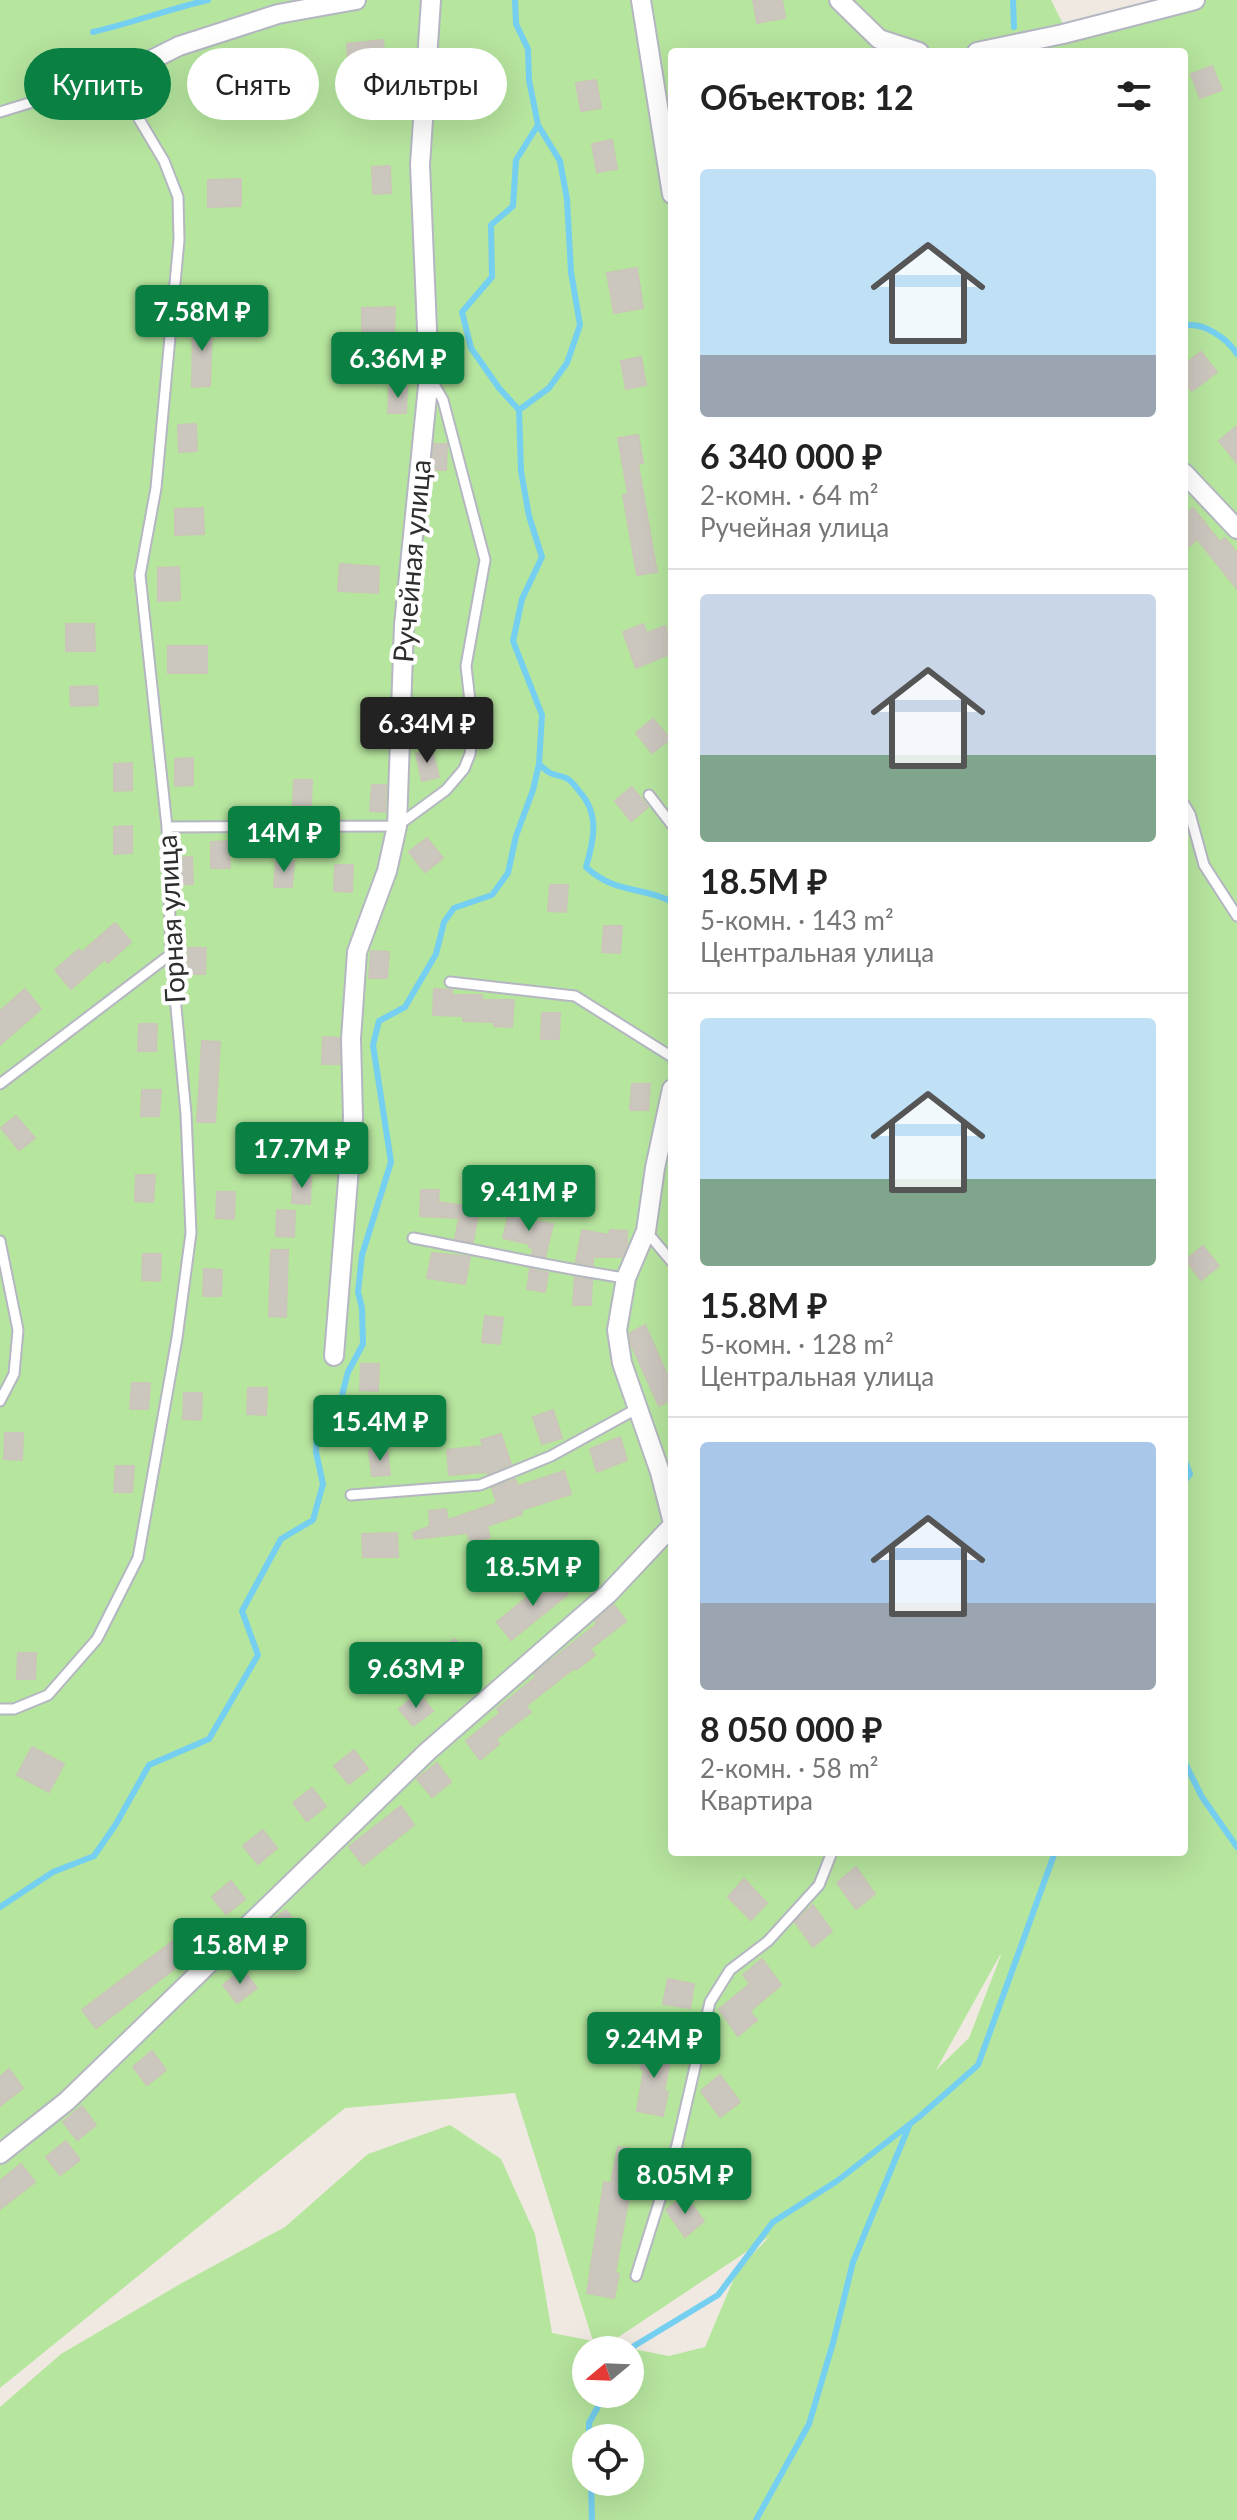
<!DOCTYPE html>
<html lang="ru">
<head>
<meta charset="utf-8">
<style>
	body { margin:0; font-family:Lato,sans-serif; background:#f2f2f2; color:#222; height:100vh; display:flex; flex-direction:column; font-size:30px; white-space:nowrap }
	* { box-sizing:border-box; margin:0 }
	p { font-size:26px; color:#767676 }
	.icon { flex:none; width:44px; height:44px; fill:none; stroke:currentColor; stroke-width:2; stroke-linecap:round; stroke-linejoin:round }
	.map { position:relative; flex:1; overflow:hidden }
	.side { position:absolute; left:668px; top:48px; width:520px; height:1808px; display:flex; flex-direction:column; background:#fff; border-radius:8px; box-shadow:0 8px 32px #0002 }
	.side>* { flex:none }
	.top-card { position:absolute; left:24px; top:48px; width:524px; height:72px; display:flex; gap:16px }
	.needle { width:52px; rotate:251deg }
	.tools { position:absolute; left:572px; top:2336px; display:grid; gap:16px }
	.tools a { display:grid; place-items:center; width:72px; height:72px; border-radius:50%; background:#fff; box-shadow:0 8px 32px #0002; font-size:40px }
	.price { position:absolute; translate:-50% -68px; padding:0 18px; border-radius:8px; background:#0b8043; color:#fff; font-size:26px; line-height:52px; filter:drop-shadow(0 2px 4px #0008) }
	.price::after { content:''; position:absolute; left:50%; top:48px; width:24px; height:18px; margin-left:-12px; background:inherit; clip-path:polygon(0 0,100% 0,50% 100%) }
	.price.current { background:#222; color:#fff }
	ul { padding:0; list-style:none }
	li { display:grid; align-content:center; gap:16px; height:424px; padding:0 32px }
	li+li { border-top:2px solid #e0e0e0 }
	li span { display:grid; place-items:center; height:248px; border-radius:8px; color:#555 }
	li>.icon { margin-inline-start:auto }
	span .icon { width:144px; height:144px; fill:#fffc; stroke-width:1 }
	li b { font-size:34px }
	h2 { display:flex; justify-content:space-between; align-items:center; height:96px; padding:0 32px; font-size:34px }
	.tag { padding:0 28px; border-radius:36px; background:#fff; box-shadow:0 8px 32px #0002; font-size:28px; line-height:72px }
	.tag.current { background:#0b8043; color:#fff }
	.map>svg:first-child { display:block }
	.green { fill:#b6e59e; fill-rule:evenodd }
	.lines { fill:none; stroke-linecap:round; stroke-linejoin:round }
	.stream { stroke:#75cff0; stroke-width:6 }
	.building { fill:#cbc7bf; stroke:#cbc5ba; stroke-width:2 }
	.lane-casing { stroke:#b4b7c1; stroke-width:13 }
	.street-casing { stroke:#b4b7c1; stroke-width:22 }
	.lane { stroke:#fff; stroke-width:9 }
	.street { stroke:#fff; stroke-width:18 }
	.labels { text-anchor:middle; stroke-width:8; stroke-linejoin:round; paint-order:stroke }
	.street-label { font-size:28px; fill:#2e2e2e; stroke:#fff }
</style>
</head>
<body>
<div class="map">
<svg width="1237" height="2520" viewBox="0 0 1237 2520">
	<rect width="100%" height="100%" fill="#efe9e1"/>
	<!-- green -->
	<path class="green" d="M0,0H1051L1064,26L1161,0H1237V2520H0V2407L61,2354L182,2283L285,2227L368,2154L450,2125L501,2159L535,2234L552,2333L593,2341L515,2093L345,2108L0,2388ZM672,52H1184V1852H672ZM1001,1955L969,2038L936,2070L1000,1955ZM770,2236L738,2269L705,2347L669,2356L608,2344ZM586,2350H630V2394H586ZM586,2438H630V2482H586Z"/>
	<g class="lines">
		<!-- stream -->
		<path class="stream" d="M515,0L516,24L528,49L529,80L538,125L516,160L513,206L491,225L492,277L462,312L471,348L499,388L519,410L521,471L529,516L542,557L522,599L513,641L542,715L539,764C554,778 551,772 566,778C571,780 576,787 579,791C600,814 594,840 586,867C616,895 643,886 672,902
			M1013,0L1014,27
			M93,32C132,23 169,9 208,0
			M1184,326C1202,321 1227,338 1237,354
			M519,410L549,388L567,363L580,325L571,272L567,199L560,161L538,125
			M1184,1458L1190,1474L1184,1482
			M1184,1761L1202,1797L1237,1847
			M0,1907L53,1872L94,1856L116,1824L149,1765L209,1739L258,1655L242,1611L281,1539L313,1520L323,1484L316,1452L317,1424L348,1422L342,1395L348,1372L363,1344L362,1308L358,1292L362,1255L391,1162L373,1045L379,1021L405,1007L436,954L444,922L454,908L492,895L508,873L516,836L533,790L539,764
			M630,2352L634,2346L718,2295L773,2222L837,2181L919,2117L978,2065L1055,1852
			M589,2438V2423L605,2394
			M591,2482L592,2520
			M756,2520L809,2424L833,2343L853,2262L909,2126"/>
	</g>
	<!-- building -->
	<path class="building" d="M753,0H782L785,18L757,23Z
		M383,40L386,73L349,76L347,44Z
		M258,62L260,80L219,83L218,65Z
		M1212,66L1222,90L1200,98L1191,74Z
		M596,80L601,108L581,111L576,83Z
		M612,140L617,169L597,172L592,144Z
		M390,166L391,193L373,194L372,167Z
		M241,179V206L208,207V180Z
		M637,268L643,308L614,313L607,273Z
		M395,307L394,334H362V308Z
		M212,319L210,386L192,387L193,320Z
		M1201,352L1217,372L1192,391L1184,382V365Z
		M641,357L646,385L626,389L621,361Z
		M389,387H407L406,413H388Z
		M196,424L197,451L179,452L178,425Z
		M1237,426V463L1219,441Z
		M638,435L643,463L638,464L657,572L637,575L623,495L628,494L618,438Z
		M434,444H447L446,470H432Z
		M203,508L204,534L175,535V509Z
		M1193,508L1220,542L1225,538L1237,553V589L1197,539L1184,551V516Z
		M340,564L379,567L378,593L338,591Z
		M179,567L180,600L158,601V568Z
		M66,624H94L95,651H66Z
		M643,624L647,633L665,626L672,644V653L636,668L623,632Z
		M168,646H207V673H168Z
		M97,686L98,705L71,706L70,687Z
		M653,719L670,739L652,753L636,733Z
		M432,749L439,777L422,781L416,754Z
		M193,758V785L175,786V759Z
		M132,763V790L114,791V764Z
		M294,780H312L311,806H293Z
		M372,785H386L385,812L370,811Z
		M632,787L648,807L631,821L615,801Z
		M132,826V853L114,854V827Z
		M427,838L443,858L425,872L409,852Z
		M229,841L230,868H211V842Z
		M192,857L193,884H176L175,858Z
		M276,861H294L292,887H274Z
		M335,865H353L352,892L334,891Z
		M550,885H568L566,912L548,911Z
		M115,923L131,942L108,963L105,959L71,989L55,970L79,949L81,953Z
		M604,926H622L620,953L602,952Z
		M188,948H206L205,974H187Z
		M371,951L389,952L387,978H369Z
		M25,989L41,1009L0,1045V1011Z
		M434,989L452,990V995H482V1000H514L512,1027L494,1026V1022L463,1021V1016L433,1015Z
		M542,1013H560L559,1039H541Z
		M139,1024H157L156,1051H138Z
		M323,1037L339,1038L340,1064H322Z
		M202,1041L220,1042L215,1122H197Z
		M632,1084H650L648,1110H630Z
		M142,1090H161L159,1116H141Z
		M16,1116L35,1138L19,1150L1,1128Z
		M136,1175H155L153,1202L135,1201Z
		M293,1177H311L310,1204L292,1203Z
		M421,1190H439L438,1202L479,1208L473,1242L455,1239L459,1218L420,1216Z
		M217,1192H235L234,1219L216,1218Z
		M277,1210L295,1211L294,1237L276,1236Z
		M509,1213L527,1216L526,1220L553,1224L545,1257L532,1254L533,1248L529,1247L530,1244L503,1238Z
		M582,1230L609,1235L610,1230L627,1231V1246L622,1257H593V1265L576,1262Z
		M1203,1246L1219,1266L1201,1280L1186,1260Z
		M271,1250H288L286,1317L269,1316Z
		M432,1253L470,1257L465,1284L427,1278Z
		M143,1254H161L160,1281L142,1280Z
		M204,1269L222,1270L221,1296H203Z
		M530,1269L548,1273L545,1292L527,1289Z
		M575,1277L592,1280L591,1305H573Z
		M485,1316L503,1318L500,1344L482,1342Z
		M645,1325L672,1386V1399L659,1406L631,1344L630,1333Z
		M361,1364H379L378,1391L360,1390Z
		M132,1383H150L148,1409H130Z
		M248,1388H267L266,1415L247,1414Z
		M184,1393H202L201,1420L183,1419Z
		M553,1410L562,1438L542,1444L533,1417Z
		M5,1433H23L22,1460L4,1459Z
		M501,1434L511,1464L488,1474L487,1472L449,1475L447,1450L483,1446L481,1440Z
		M620,1437L627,1460L597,1472L590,1449Z
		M387,1449L390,1475L372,1476L369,1451Z
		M116,1466H134L132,1492H114Z
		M564,1471L571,1494L521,1510L522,1514L487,1526L490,1537L471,1543L467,1533L414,1539L413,1533L430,1526L429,1511L446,1509L448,1520L497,1503L492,1488L515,1479L518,1486Z
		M397,1533L398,1557H363L362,1534Z
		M554,1575L568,1594L511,1640L497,1622Z
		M614,1605L626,1621L590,1649L595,1655L576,1670L574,1668L526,1706L531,1712L496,1739L499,1744L480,1760L466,1741L500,1713L497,1709L536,1677L534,1674L597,1624L595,1621Z
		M455,1639L469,1658L449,1673L435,1655Z
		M18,1653H36L35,1679H17Z
		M419,1693L433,1711L413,1726L399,1709Z
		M32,1747L64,1764L49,1792L17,1775Z
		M354,1750L368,1769L349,1784L334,1766Z
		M437,1763L451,1782L432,1797L417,1779Z
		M312,1788L326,1806L307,1821L293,1803Z
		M401,1806L414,1825L363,1865L349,1847Z
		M263,1830L277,1848L258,1864L243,1846Z
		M856,1867L875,1894L856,1909L837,1883Z
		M744,1879L767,1903L751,1920L728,1897Z
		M231,1881L245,1899L226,1914L212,1897Z
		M813,1905L832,1931L813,1947L795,1922Z
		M286,1910L300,1929L280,1944L266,1926Z
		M176,1939L190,1957L96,2028L82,2010Z
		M762,1959L781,1985L750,2011L757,2020L738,2036L719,2009L750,1984L743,1975Z
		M243,1969L257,1988L237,2003L223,1985Z
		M668,1979L694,1984L690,2008L663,2004Z
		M646,2045L672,2049L664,2091L668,2092L663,2116L637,2111L644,2069H641Z
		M152,2051L166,2070L147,2085L133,2067Z
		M9,2069L23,2088L0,2106V2077Z
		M720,2075L740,2102L720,2117L701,2091Z
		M82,2106L96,2125L77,2140L63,2122Z
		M66,2141L80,2160L60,2175L46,2157Z
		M618,2147L645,2151L640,2175L633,2174L615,2273L619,2274L614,2298L587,2293L604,2182L611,2183Z
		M21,2164L35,2182L0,2209V2181Z
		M685,2195L704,2221L685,2237L666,2210Z"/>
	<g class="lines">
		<defs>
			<path id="lane" d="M0,112L121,75L139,119L164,161L178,197L179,240L156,488L140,575L167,827L171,954L186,1114L191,1233L177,1338L138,1558L97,1639L48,1695L14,1709H0
				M649,795L672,825
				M1184,804L1190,814L1204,865L1237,916
				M167,827L397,826L446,790L464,769L470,754L473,728L466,666L485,560L443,400L431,379
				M450,982L575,996L672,1057
				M0,1084L171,954
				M646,1231L672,1262
				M413,1238C484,1251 554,1268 626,1278
				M0,1241L18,1330L14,1374L0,1401
				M351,1495L480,1485L551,1456L638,1408
				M636,2276L677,2145L710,2002L730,1970L768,1941L819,1885L832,1852"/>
			<path id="street" d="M641,0L672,194
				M839,0L879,39L919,52
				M977,52L1063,34L1195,0
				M121,75L179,46L278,14L356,0
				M1184,473L1237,529
				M672,1089L655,1168L646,1231L626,1278L617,1330L622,1363L660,1472L672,1519
				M334,1356L353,1117L351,1039L357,952L387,871L397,826L404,625L429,376L420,165L431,0
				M0,2154L67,2101L427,1752L608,1594L672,1526"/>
		</defs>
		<!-- lane casing -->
		<use href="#lane" class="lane-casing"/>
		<!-- street casing -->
		<use href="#street" class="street-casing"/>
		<!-- lane -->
		<use href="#lane" class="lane"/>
		<!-- street -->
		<use href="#street" class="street"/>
	</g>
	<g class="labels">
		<!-- street labels -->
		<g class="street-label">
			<text transform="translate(412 561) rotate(-85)" y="10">Ручейная улица</text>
			<text transform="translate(171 919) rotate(-93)" y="10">Горная улица</text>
		</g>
	</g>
</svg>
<div class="tools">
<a><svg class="needle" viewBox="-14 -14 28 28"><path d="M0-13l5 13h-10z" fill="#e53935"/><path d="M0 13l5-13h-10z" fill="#767676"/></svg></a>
<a><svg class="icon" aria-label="locate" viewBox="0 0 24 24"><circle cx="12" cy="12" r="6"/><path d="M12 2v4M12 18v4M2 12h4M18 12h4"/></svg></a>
</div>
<b class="price" style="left:202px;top:353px">7.58M ₽</b>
<b class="price" style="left:398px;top:400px">6.36M ₽</b>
<b class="price current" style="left:427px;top:765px">6.34M ₽</b>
<b class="price" style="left:284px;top:874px">14M ₽</b>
<b class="price" style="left:302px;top:1190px">17.7M ₽</b>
<b class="price" style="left:529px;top:1233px">9.41M ₽</b>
<b class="price" style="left:380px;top:1463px">15.4M ₽</b>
<b class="price" style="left:533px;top:1608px">18.5M ₽</b>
<b class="price" style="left:416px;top:1710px">9.63M ₽</b>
<b class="price" style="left:240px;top:1986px">15.8M ₽</b>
<b class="price" style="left:654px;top:2080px">9.24M ₽</b>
<b class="price" style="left:685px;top:2216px">8.05M ₽</b>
<div class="top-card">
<a class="tag current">Купить</a>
<a class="tag">Снять</a>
<a class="tag">Фильтры</a>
</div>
<section class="side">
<h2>Объектов: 12<svg class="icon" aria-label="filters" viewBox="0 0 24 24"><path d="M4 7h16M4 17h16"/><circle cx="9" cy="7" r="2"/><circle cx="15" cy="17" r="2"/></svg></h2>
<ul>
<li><span style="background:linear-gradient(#bfe0f5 75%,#9aa5b1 0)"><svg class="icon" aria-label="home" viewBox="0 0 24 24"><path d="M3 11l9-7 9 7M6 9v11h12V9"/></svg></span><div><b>6 340 000 ₽</b><p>2-комн. · 64 m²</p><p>Ручейная улица</p></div></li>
<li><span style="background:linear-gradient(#c9d6e8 65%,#7fa58c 0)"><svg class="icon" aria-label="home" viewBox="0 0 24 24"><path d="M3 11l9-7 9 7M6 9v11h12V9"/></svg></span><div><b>18.5M ₽</b><p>5-комн. · 143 m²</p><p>Центральная улица</p></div></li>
<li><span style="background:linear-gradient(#bfe0f5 65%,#7fa58c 0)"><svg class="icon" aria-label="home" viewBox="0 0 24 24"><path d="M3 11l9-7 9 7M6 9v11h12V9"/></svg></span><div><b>15.8M ₽</b><p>5-комн. · 128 m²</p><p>Центральная улица</p></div></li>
<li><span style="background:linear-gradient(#a9c7e8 65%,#9aa5b1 0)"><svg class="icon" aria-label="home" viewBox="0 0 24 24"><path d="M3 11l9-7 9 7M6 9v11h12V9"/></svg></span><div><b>8 050 000 ₽</b><p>2-комн. · 58 m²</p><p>Квартира</p></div></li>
</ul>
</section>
</div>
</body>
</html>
